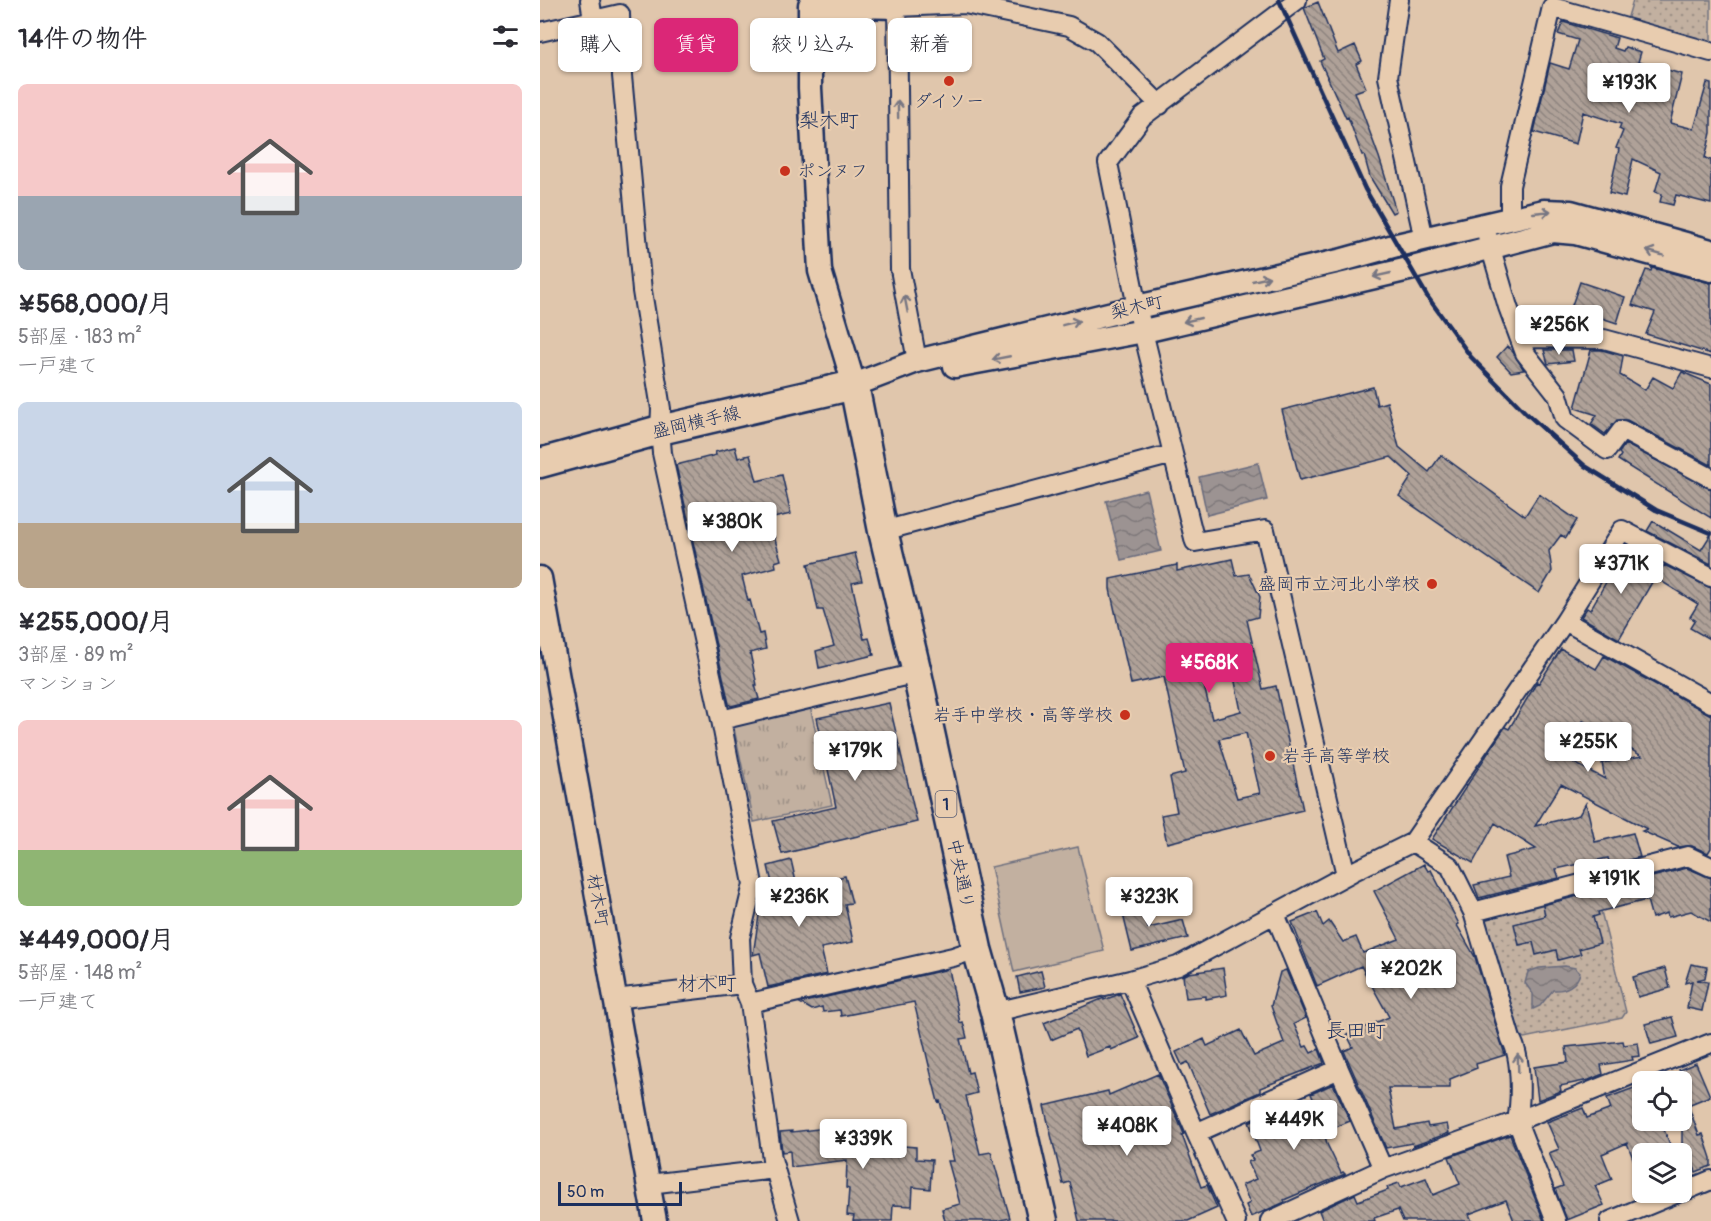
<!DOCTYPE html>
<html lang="ja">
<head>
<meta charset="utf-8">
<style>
	body { margin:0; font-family:Pangolin,"Klee One",sans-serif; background:#f7f7f7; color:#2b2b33; height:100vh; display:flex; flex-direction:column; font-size:22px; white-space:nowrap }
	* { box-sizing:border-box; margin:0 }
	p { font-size:20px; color:#7c7c81 }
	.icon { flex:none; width:33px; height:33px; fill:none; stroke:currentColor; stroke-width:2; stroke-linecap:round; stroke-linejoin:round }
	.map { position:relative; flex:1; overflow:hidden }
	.details { display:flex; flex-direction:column; background:#fff; width:540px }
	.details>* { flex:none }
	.hud { position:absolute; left:18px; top:18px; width:570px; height:54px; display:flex; gap:12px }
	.tools { position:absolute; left:1092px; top:1071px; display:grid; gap:12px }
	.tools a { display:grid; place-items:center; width:60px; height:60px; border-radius:9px; background:#fff; box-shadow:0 2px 4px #0004; font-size:30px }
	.scale { position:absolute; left:18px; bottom:15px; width:124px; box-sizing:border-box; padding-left:6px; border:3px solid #1b2f5e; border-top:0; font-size:16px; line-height:21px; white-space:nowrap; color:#1b2f5e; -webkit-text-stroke:4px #e8ccaf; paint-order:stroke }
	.price { position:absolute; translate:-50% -51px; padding:0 14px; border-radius:6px; background:#fff; color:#222; font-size:20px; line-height:39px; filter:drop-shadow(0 2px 3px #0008) }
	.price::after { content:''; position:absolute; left:50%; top:36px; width:18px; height:14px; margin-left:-9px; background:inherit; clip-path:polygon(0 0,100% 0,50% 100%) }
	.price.selected { background:#db2777; color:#fff }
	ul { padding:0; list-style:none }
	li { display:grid; align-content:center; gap:12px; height:318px; padding:0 18px }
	li span { display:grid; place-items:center; height:186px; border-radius:9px; color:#555 }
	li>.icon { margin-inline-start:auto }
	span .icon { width:108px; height:108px; fill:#fffc; stroke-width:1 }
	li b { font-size:26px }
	h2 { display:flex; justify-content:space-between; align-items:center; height:72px; padding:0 18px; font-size:26px }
	.pill { padding:0 21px; border-radius:9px; background:#fff; box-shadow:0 2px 4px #0004; font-size:21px; line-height:54px }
	.pill.selected { background:#db2777; color:#fff }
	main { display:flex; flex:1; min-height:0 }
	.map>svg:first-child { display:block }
	.grass { fill:url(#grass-dots); stroke:#6e707f; stroke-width:1.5 }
	.park { fill:url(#park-tufts); stroke:#6e707f; stroke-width:1.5 }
	.pitch { fill:#c2b0a0; stroke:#6e707f; stroke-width:1.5 }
	.water { fill:url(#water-waves); stroke:#686b7d; stroke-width:1.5 }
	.building { fill:url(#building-back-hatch); stroke:#1b2f5e; stroke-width:1.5; fill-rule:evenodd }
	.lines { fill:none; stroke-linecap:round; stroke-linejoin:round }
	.minor-casing { stroke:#1b2f5e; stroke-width:22 }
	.tertiary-casing { stroke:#1b2f5e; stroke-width:27 }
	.primary-casing { stroke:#1b2f5e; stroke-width:33 }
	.minor { stroke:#e8ccaf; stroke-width:18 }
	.tertiary { stroke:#e8ccaf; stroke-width:22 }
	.primary { stroke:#e8ccaf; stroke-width:28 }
	.rail { stroke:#1b2f5e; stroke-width:4.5 }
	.oneway { stroke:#777682 }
	.poi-dot { fill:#c8321e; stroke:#e8ccaf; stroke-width:2 }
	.labels { text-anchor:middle; stroke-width:4.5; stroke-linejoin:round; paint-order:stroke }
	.shield { fill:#e8ccaf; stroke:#585e76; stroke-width:1.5 }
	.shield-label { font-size:16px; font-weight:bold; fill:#1b2f5e }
	.poi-label { font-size:18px; fill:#1b2f5e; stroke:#e8ccaf; text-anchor:start }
	.street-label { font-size:18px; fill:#1b2f5e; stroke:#e8ccaf }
	.neighbourhood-label { font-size:20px; fill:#1b2f5e; stroke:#e8ccaf }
</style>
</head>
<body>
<main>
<section class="details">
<h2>14件の物件<svg class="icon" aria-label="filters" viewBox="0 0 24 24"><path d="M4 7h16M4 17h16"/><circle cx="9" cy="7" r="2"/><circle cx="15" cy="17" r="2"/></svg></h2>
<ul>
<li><span style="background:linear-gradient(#f6c9c9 60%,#9aa5b1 0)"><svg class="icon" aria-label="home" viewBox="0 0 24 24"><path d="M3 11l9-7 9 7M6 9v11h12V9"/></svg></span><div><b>¥568,000/月</b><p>5部屋 · 183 m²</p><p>一戸建て</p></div></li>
<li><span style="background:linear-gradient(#c9d6e8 65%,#b9a48a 0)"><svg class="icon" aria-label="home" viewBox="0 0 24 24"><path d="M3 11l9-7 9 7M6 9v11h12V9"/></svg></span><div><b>¥255,000/月</b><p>3部屋 · 89 m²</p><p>マンション</p></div></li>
<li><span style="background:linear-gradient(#f6c9c9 70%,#8fb573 0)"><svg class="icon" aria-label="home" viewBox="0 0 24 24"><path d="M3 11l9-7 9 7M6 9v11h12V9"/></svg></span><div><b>¥449,000/月</b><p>5部屋 · 148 m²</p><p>一戸建て</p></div></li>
</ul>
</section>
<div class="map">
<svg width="1171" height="1221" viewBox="0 0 1171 1221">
	<defs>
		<pattern id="grass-dots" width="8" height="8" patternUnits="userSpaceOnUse" patternTransform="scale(1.5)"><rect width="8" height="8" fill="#c2b0a0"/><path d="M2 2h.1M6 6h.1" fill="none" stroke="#9d9086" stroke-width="1.8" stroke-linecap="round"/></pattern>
		<pattern id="park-tufts" width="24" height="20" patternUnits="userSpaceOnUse" patternTransform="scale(1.5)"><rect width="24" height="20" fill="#c2b0a0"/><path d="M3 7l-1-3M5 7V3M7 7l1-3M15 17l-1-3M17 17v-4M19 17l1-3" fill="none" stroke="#9d9086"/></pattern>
		<pattern id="water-waves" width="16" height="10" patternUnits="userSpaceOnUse" patternTransform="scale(1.5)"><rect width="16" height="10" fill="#9c9392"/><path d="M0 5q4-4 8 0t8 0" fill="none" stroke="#7e787a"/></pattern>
		<pattern id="building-back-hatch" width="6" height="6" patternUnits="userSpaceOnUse" patternTransform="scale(1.5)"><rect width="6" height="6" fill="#afa198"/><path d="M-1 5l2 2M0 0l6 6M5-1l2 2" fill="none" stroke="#8e847f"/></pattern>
	</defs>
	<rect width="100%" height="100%" fill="#e0c6ac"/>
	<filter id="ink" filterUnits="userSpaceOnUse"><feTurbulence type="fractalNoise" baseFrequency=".0167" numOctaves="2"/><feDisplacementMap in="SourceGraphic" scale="12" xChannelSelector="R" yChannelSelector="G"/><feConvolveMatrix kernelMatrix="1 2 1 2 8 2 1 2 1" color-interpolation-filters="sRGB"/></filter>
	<g filter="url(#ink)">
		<!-- grass -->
		<path class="grass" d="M1093,0H1171V45L1087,20Z
			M1053,889L1056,891L1086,1012L1082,1018L984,1038L977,1032L942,919L944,915Z"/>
		<!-- park -->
		<path class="park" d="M270,706L292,805L214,822L193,724Z"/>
		<!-- pitch -->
		<path class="pitch" d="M538,847L564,951L474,972L451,867Z"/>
		<!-- water -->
		<path class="water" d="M718,463L727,500L667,515L659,477Z
			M606,490L621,551L581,560L566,501Z
			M1025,966L1035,968L1040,973C1037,985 1025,991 1013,990L1000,1006L993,1009V994L985,983L988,972L999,968Z"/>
		<!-- building -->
		<path class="building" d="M778,2L798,53L815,45L822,61L816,64L826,88L815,92L839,157L856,211L852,213L830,177L824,155H822L808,117L806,118L780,61L784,59L764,8Z
			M1023,22L1077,38L1074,48L1083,51L1085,47L1101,52L1098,62L1142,74L1130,123L1154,129L1167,83L1171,84V133L1165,158L1171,160V204L1136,195L1133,205L1120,202L1122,194L1115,192L1121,172L1093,159L1085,197L1069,193L1079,149L1076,148L1083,131L1079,129L1081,124L1043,112L1036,144L994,132L1010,63L1029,69L1038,40L1018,34Z
			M1112,268L1171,283V354L1106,334L1115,312L1092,305L1106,270L1111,271Z
			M1040,282L1085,297L1077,323L1031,308Z
			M967,346L973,352L984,370L971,372L957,357Z
			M1004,350H1032L1034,361L1008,364Z
			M1051,350H1062L1083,356L1080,375L1105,390L1113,377L1133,388L1142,372L1171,384V465L1087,420H1077L1065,434L1051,424L1057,415L1035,408Z
			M833,387L837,405L847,402L859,447L889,472L901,455L985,516L999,494L1037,520L1026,538L1021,535L1009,551L1012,571L999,593L859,496L872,476L851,457L760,480L742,410Z
			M1085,444L1171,489V518L1078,460L1081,455L1079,453Z
			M195,447L198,458L210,455L217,481L242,475L251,514L229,519L241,560L235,562L236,567L202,576L208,601L210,600L219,634L223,633L226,649L210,653L217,685H215L219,699L191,706L189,704L136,465L176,455L175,452Z
			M1113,521L1161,550L1171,534V564L1107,531Z
			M1084,551L1118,572L1079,639L1041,617L1047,608L1050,610Z
			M315,553L322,581L312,583L324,639L329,638L334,655L279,668L276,651L294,646L283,610H278L268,564Z
			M692,559L696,576L709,574L720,597L718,617L707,620L723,689L736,686L763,810L627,843L621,815L637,812L630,777L645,773L624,677L591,684L570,589V579L637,565V571ZM691,662L701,711L672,719L660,669ZM706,733L720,793L697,798L679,739Z
			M1124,565L1171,588V640L1150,628L1155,620L1150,617L1158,604L1116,578Z
			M1021,649L1056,669L1064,656L1171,715V848L1168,853L1152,846L1138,847L1102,831L1107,829L1021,784L995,826L1039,815L1046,803L1055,842L1093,833L1100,857L1070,865L1068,858L1016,869L1019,878L939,898L934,885L969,877L964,857L996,849L955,823L933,863L892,839L965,727L969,729L997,682L999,683ZM1043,721L1102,756L1062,763L1065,779L1021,756Z
			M349,703L377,822L242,854L233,821L296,807L277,718Z
			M251,860L262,908L291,901L286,880L305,876L312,903L305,904L313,942L281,948L287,974L228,987L220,953L213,955L220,909L229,907L224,890L233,887L228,866Z
			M884,864L888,871L891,870L919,924L917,925L935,957L965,1055L936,1064L937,1068L910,1079V1088H848L856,1129L887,1123L888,1127L907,1124L909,1133L873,1146L872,1143L846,1148L804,1051L813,1047L807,1035L849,1017L821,966L777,986L752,922L777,912L783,926L789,921L803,942L816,937L823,953L859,939L834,891Z
			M1147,868L1171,878V922L1151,911L1128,917L1127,913L1112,918L1107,900L1058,912L1059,915L1053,917L1060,943L1039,949L1041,954L1018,960L1016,950L996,955L993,942L979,945L974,924L1005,916L1003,905Z
			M600,897L608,928L643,920L648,938L592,951L580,902Z
			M1151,964L1167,967L1165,978L1157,980L1168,982L1162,1011L1147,1008L1152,981L1145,983Z
			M683,968L687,995L666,999V996L646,998L643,976L649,973Z
			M1125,968L1130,988L1098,997L1093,977Z
			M409,969L420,1023L423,1022L427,1038L420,1039L428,1073L432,1072L437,1093L426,1096L440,1154L451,1152L470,1218L457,1221H405L402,1209L420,1204L408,1161H414L400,1101L398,1102L392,1078L374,1002L301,1016L300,1010L283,1012L282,1007L272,1010L260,1003Z
			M746,970L766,1018L754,1024L764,1047L767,1046L771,1053L779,1049L784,1063L720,1088V1092L670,1114L648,1062L642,1065L636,1052L664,1039L667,1046L701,1030L714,1056L744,1043L731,1006L740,972Z
			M501,971L505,987L480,992L477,977Z
			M580,994L599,1038L571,1050L570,1047L546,1056L537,1029L511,1040L504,1023L564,998V1000Z
			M1132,1017L1138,1037L1111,1044L1105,1024Z
			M1083,1041L1084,1045L1098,1043L1100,1056L1092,1057L1093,1060L1061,1065L1063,1074L1049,1080L1020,1086L1021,1091L998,1100L994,1067L1028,1062L1026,1047Z
			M1156,1063L1170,1096L1148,1105L1159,1135L1163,1134L1171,1158V1166L1156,1172L1150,1156L1142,1159V1076L1139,1070Z
			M618,1074L644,1134L642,1135L661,1187L667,1185L677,1208L648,1221H539L530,1182L523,1184L504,1106L568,1091L569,1095Z
			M793,1084L810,1121L784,1132L787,1144L801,1173L803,1172L805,1174L744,1200L745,1202L711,1217L706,1205L710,1203L702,1185L716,1179L708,1162L713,1160L710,1155L720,1151L709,1122L728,1113L729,1115L745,1109L746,1112L774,1101L771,1094Z
			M1102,1085V1120H1120L1134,1154H1102V1181L1087,1143L1062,1154L1072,1179L1055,1186L1064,1205L1027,1220L1015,1189L1023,1186L1009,1153L1019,1149L1007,1122L1043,1108L1047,1118L1071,1109L1067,1098Z
			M304,1126L305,1136H310L311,1142L376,1147V1159L392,1160L390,1189L373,1187L372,1206L353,1205L352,1221H313L314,1216L307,1215L309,1189L306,1188L307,1160L251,1167L250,1151L242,1152L240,1132L252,1131V1132Z
			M970,1135L1004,1221H974L966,1200L929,1214L932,1221H863L858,1210L834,1218L835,1221H783L779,1211L815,1194L818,1201L848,1190L847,1187L859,1183L861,1187L886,1178L893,1195L920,1184L909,1157Z"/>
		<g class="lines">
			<defs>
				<path id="minor" d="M50,0L53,20
					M357,0L360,269L377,361
					M859,0L848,77L884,239
					M425,4L529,26L557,42L620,105
					M357,7L425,4L426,0
					M0,32L80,14L82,76L102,291L121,409L120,430L122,453L181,720L213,884L200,938L202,984L210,1003L232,1159L250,1221
					M970,218V186L1012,7L1171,52
					M944,225L968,307L985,353L1018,395L1025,419L1067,450L1082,430L1171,478
					M981,338L1064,339L1171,368
					M633,454L655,542L725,530L806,875
					M343,531L633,454L597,307L568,163L602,117L757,0
					M1025,621L1171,703
					M181,720L377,673
					M873,842L910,866L933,912L971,1039C982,1057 981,1100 977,1121L1016,1221
					M933,912L1148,856L1171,867
					M735,914L799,1069L843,1169
					M590,980L656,1133L696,1221
					M75,999L202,984
					M210,1003L413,957L437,949
					M455,1012L590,980L638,966L812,872L873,842L1025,621L1082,530L1171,577
					M656,1133L799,1069
					M109,1184L235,1169
					M1142,1192L1171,1180
					M730,1221L843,1169L977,1121L1171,1043
					M1070,1221L1140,1192"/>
				<path id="tertiary" d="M415,366L604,331L873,268L1013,231L1035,233L1171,270
					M314,385L377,361L597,307L799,261L857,245L1004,211L1031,212L1171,251
					M314,385L280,271L270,88V5L357,7
					M0,578L115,1221"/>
				<path id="primary" d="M0,463L120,430L314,385L343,531L377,673L437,949L455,1012L503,1221"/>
			</defs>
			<!-- minor casing -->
			<use href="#minor" class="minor-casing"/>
			<!-- tertiary casing -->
			<use href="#tertiary" class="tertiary-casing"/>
			<!-- primary casing -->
			<use href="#primary" class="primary-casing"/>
			<!-- minor -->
			<use href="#minor" class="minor"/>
			<!-- tertiary -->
			<use href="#tertiary" class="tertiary"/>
			<!-- primary -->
			<use href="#primary" class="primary"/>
			<!-- rail -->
			<path class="rail" d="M739,0L825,189L887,296L931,357L986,413L1045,466L1116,510L1171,533"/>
		</g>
		<!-- one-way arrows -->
		<defs><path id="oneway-shaft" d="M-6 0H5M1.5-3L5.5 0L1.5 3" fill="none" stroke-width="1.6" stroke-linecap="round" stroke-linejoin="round" transform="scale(1.5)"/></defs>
		<g class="oneway">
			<use href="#oneway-shaft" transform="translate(358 109) rotate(-91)"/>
			<use href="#oneway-shaft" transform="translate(1002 212) rotate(-6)"/>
			<use href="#oneway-shaft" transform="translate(1115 253) rotate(-164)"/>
			<use href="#oneway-shaft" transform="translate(842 275) rotate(167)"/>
			<use href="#oneway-shaft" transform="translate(721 279) rotate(-13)"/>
			<use href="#oneway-shaft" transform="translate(366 304) rotate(-101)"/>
			<use href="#oneway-shaft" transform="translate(652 320) rotate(167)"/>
			<use href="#oneway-shaft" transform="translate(531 323) rotate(-14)"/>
			<use href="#oneway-shaft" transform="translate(461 358) rotate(169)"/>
			<use href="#oneway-shaft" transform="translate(978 1063) rotate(-92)"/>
		</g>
	</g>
	<!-- markers -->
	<g class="poi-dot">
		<circle cx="409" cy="81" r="6"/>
		<circle cx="245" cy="171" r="6"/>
		<circle cx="892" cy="584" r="6"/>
		<circle cx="585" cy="715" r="6"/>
		<circle cx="730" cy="756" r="6"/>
	</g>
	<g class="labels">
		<!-- shield labels -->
		<rect class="shield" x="395.5" y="791" width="21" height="26" rx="4.5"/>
		<g class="shield-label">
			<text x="406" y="810">1</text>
		</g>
		<!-- poi labels -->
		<g class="poi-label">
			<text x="409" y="107" text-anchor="middle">ダイソー</text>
			<text x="257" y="177">ポンヌフ</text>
			<text x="880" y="590" text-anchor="end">盛岡市立河北小学校</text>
			<text x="573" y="721" text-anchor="end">岩手中学校・高等学校</text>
			<text x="742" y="762">岩手高等学校</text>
		</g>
		<!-- street labels -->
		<g class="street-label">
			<text transform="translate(597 307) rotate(-13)" y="6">梨木町</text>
			<text transform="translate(156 422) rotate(-13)" y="6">盛岡横手線</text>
			<text transform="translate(421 874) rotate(78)" y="6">中央通り</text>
			<text transform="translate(58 900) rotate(80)" y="6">材木町</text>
		</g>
		<!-- neighbourhood labels -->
		<g class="neighbourhood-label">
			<text x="289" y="127">梨木町</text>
			<text x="167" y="990">材木町</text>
			<text x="816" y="1037">長田町</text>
		</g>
	</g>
</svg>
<div class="tools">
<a><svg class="icon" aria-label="locate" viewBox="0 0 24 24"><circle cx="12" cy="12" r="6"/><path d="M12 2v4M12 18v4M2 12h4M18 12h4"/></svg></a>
<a><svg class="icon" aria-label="layers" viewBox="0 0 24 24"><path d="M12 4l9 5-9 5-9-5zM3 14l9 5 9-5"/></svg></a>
</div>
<div class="scale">50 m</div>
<b class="price" style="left:1089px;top:114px">¥193K</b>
<b class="price" style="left:1019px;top:356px">¥256K</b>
<b class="price" style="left:192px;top:553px">¥380K</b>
<b class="price" style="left:1081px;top:595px">¥371K</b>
<b class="price selected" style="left:669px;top:694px">¥568K</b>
<b class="price" style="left:1048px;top:773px">¥255K</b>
<b class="price" style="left:315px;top:782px">¥179K</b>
<b class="price" style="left:1074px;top:910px">¥191K</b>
<b class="price" style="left:259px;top:928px">¥236K</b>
<b class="price" style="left:609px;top:928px">¥323K</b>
<b class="price" style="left:871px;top:1000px">¥202K</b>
<b class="price" style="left:754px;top:1151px">¥449K</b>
<b class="price" style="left:587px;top:1157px">¥408K</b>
<b class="price" style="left:323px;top:1170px">¥339K</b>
<div class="hud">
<a class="pill">購入</a>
<a class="pill selected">賃貸</a>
<a class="pill">絞り込み</a>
<a class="pill">新着</a>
</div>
</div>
</main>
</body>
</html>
